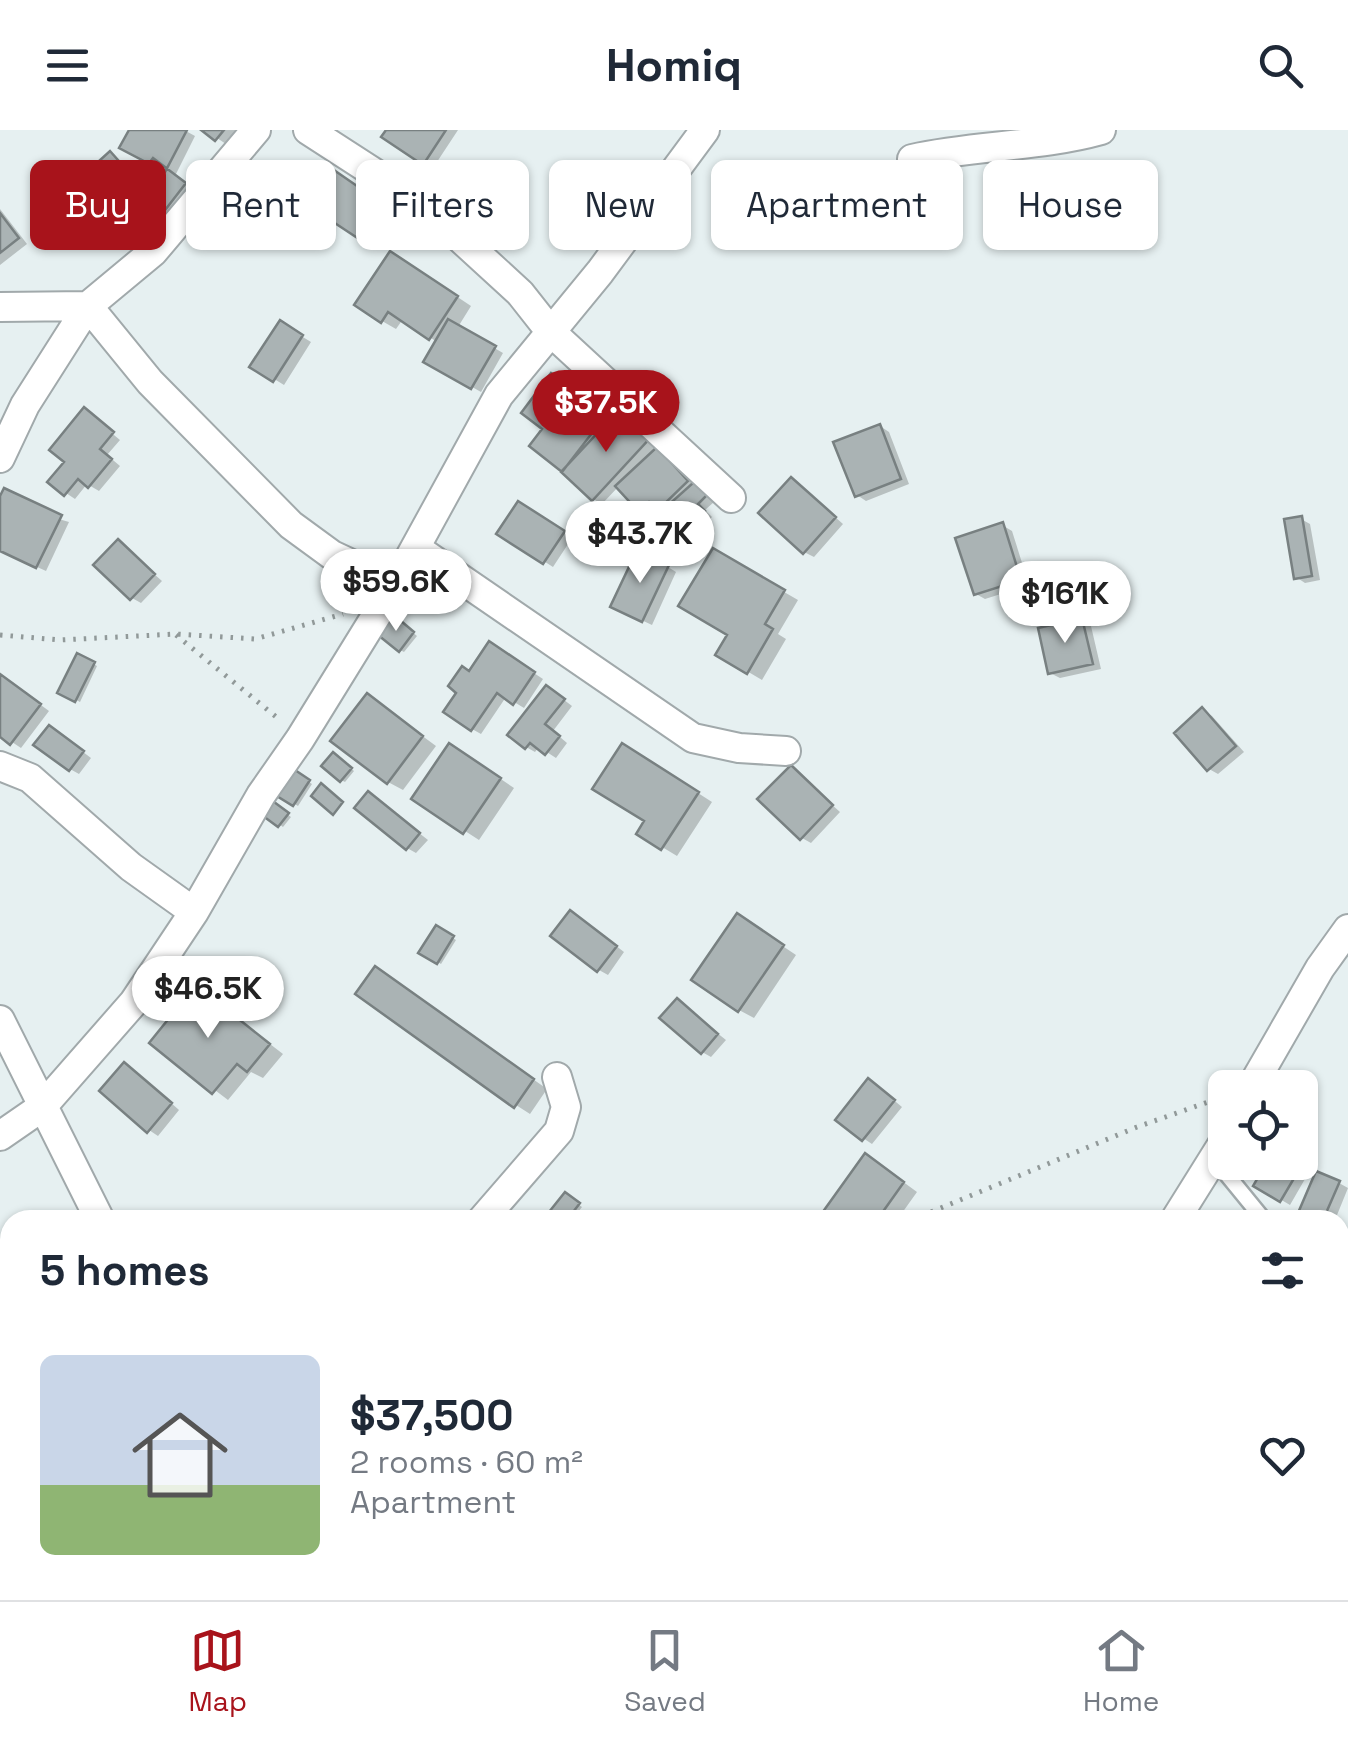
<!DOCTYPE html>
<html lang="en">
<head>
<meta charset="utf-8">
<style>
	body { margin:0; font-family:"Space Grotesk",sans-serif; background:#f2f2f3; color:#1f2937; height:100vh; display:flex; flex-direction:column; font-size:38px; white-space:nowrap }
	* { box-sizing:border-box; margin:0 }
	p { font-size:32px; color:#747a83 }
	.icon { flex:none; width:55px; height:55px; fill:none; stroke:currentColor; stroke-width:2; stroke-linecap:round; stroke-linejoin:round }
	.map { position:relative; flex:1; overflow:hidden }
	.sheet { position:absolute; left:0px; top:1080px; width:1350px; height:390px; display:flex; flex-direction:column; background:#fff; border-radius:30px 30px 0 0; box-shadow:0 2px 8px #0004 }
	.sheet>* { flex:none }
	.top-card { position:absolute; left:30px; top:30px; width:1290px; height:90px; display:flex; gap:20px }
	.tools { position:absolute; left:1208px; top:940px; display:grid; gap:20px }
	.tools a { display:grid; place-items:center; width:110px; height:110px; border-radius:15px; background:#fff; box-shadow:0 2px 8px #0004; font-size:50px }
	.price { position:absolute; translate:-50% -85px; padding:0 22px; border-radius:35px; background:#fff; color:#222; font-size:32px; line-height:65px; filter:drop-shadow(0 2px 5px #0008) }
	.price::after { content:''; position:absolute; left:50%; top:60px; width:30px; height:22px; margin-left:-15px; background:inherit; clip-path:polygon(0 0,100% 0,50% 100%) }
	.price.current { background:#a8131b; color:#fff }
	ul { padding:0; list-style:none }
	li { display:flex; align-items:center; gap:30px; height:250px; padding:0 40px }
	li+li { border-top:2px solid #e0e1e3 }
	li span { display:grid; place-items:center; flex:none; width:280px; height:200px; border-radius:15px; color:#555 }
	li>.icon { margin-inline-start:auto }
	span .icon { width:120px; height:120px; fill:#fffc; stroke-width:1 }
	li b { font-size:42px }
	h2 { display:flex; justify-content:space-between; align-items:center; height:120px; padding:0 40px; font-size:42px }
	.tag { padding:0 35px; border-radius:15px; background:#fff; box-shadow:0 2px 8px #0004; font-size:35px; line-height:90px }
	.tag.current { background:#a8131b; color:#fff }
	header { display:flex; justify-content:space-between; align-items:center; height:130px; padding:0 40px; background:#fff; font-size:45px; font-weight:700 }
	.menu { display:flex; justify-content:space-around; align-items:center; height:140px; border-top:2px solid #e0e1e3; background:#fff; font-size:28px; color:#747a83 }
	.menu a { display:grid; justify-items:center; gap:5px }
	.menu .current { color:#a8131b }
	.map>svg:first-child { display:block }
	.shadow { fill:#0003 }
	.building { fill:#aab3b4; stroke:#788081; stroke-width:2.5 }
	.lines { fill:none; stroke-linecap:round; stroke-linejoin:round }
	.service-casing { stroke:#a1a9ab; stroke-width:19 }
	.minor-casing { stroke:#a1a9ab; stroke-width:32 }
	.path { stroke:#919999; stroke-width:5; stroke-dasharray:2.5 8; stroke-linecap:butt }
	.service { stroke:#fff; stroke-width:14 }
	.minor { stroke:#fff; stroke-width:28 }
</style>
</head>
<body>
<header><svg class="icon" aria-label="menu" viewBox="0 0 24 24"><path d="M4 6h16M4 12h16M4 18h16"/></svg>Homiq<svg class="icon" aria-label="search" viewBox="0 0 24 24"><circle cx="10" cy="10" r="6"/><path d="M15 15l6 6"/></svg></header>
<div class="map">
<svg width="1348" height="1470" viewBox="0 0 1348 1470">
	<rect width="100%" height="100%" fill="#e6f0f1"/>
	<!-- shadow -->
	<path class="shadow" d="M132,0H184L195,6L175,46L193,60L162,100L130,77L118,88L128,99L106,118L97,113L110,24L139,51L153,33Z
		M205,0H236L226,14Z
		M389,0H458L433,38Z
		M340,47L394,83L373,114L310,73Z
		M0,79L27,114L0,135Z
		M405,132L471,176L458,197L503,223L481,262L426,231L437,212L403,189L396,199L382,191Z
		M280,193L311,212L284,255L253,236Z
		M552,246L587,270L595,259L659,314L654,319L666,326L694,355L723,364L705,380L712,387L699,400L691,395L679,406L670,400L664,382L658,378L650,386L619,356L602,374L593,369L565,342L545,299Z
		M91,286L120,310L107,325L120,336L99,361L87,354L75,369L66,363L67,332Z
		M880,296L889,302L909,354L866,371L857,365Z
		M800,356L843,394L814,427L804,422Z
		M0,372L69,392L46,441L0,420Z
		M519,374L572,408L553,437L500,403Z
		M1301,389L1310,394L1320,450L1305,453L1296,447Z
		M1002,395L1012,401L1029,455L985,469L976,464Z
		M118,412L162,451L141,473L132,468Z
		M713,421L798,470L778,504L786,509L762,550L718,524L731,504Z
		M668,437L676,442L652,495L622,481Z
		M398,490L417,506L404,522L400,520Z
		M1082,491L1091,496L1101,539L1060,548L1050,543Z
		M499,520L543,549L524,578L506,567L481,604L472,599L471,544Z
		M78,526L97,536L80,572L61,562Z
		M0,545L49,581L21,618L0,604Z
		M555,563L572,576L553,601L567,613L556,628L539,617L535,622L526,617Z
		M368,566L436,616L403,660L388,652Z
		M1203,580L1212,586L1244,622L1218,644L1209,639Z
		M58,603L91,628L79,644L70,639Z
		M464,624L514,658L479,710L414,668Z
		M637,624L712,672L677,726L639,703L647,691Z
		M337,627L354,641L345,652L341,650Z
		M791,638L840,682L811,713L802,708Z
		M289,639L312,654L298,676L275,662Z
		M369,664L428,710L416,723L407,718Z
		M270,672L291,687L283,697L263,683Z
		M580,788L624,822L608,845L599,840Z
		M751,795L796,825L754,888L739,880Z
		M436,798L456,810L441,834L421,822Z
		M390,848L547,959L530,984L516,975Z
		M197,858L283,924L263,948L251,942L228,970L153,913Z
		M677,871L726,910L711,927L702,922Z
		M134,940L179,980L158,1006L149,1000Z
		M878,957L902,977L872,1014L863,1008Z
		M1300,1027L1313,1035L1290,1075L1256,1055L1300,1032Z
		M880,1035L917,1062L897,1090H820Z
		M1339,1053L1348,1058L1335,1090H1298Z
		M565,1065L582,1077L572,1090H563Z
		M0,1276L10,1287V1292L2,1299Z
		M1340,1422L1348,1428V1455L1338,1470H1263L1270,1460H1340Z
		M65,1460H99L84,1470H74Z
		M1175,1460H1242L1235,1470H1168Z"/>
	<!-- building -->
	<path class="building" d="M129,0H187L165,42L119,18Z
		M201,0H224L215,11Z
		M386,0H446L423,35L381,7Z
		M110,21L140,55L110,81L120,93L96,115L56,70Z
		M153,28L186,53L152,97L119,73Z
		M331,38L386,76L362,111L306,74Z
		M0,83L19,108L0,123Z
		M390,121L458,166L429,210L388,182L381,193L354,175Z
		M448,189L496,216L471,259L423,232Z
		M280,190L303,205L273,252L249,237Z
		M551,243L585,269L595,256L616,272L562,342L529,316L542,299L521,283Z
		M84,277L114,302L100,319L112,329L88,358L78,349L64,366L47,352L64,332L49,320Z
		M620,279L651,307L592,371L561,342Z
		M880,294L901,349L855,367L833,312Z
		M657,317L688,351L657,381L649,372L639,382L615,356Z
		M703,344L715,357L698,374L705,381L688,396L682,390L668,402L655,387Z
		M791,347L836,387L803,424L758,383Z
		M4,358L62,385L36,438L0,421V366Z
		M518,371L565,401L543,434L496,404Z
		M1302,386L1312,446L1294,449L1284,389Z
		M1003,392L1021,450L974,465L955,408Z
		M118,409L155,444L130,470L93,435Z
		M713,418L785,460L765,494L773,499L747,544L715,525L727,505L678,476Z
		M637,420L669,435L642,492L610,477Z
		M394,485L414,502L399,522L378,505Z
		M1082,488L1093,534L1048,544L1038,498Z
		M489,511L535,542L513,575L497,563L471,601L443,582L456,563L448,556L462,536L469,541Z
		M77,523L95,532L75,572L57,563Z
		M0,544L41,574L10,615L0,607Z
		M546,555L565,569L545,594L560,606L545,625L530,613L525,619L507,605Z
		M367,563L423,606L387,654L330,611Z
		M1202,577L1236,616L1207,641L1174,603Z
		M49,595L84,621L69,641L33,615Z
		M449,613L501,648L463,704L411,669Z
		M622,613L699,662L661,720L636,704L644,691L592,659Z
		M333,622L352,638L340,652L321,636Z
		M791,635L833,675L800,710L757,669Z
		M289,636L310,650L293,676L272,663Z
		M321,653L343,672L333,685L311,666Z
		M368,661L420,703L406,720L354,678Z
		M270,669L289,683L278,697L259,683Z
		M570,780L617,816L597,842L550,806Z
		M737,783L784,815L738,882L691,850Z
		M436,795L454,806L437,834L418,823Z
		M375,836L534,949L514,978L355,864Z
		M196,855L270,914L247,942L237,934L212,964L149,913Z
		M677,868L718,904L701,924L659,888Z
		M124,932L172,973L147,1003L99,961Z
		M868,948L895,970L862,1011L835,990Z
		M865,1023L904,1052L877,1090H817Z
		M1300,1025L1306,1028L1280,1072L1253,1056L1267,1032H1300Z
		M1316,1041L1340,1051L1323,1090H1295Z
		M565,1062L580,1073L567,1090H559L549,1082Z
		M0,1275L10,1286L0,1296Z
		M10,1295V1317L0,1302Z
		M0,1304L10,1321V1361L0,1346Z
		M62,1460H83L68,1470Z
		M1001,1460H1027L1043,1470H994Z
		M1172,1460H1222L1216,1470H1165Z
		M1267,1460H1325L1319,1470H1260Z"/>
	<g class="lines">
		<defs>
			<path id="service" d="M1215,1030L1264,1090
				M1340,1289L1348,1312"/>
			<path id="minor" d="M308,0L424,75L520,163L550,201L731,368
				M912,29C975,15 1040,17 1101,0
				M0,177L88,176L150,252L291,395L332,425L362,439L399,448
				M0,328L25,275L88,176L153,122L256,0
				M416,418L693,608L739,618L786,621
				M0,636L30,648L131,737L194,782
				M0,890L100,1090
				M1251,958L1320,838L1348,799
				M0,1006L42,977L134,872L194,782L261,665L300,609L392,460L499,265L600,142L705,0
				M482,1090L559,1001L566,977L557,947
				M1175,1090L1225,1010
				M357,1460L367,1470
				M923,1470L930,1460"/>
		</defs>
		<!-- service casing -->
		<use href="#service" class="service-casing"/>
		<!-- minor casing -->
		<use href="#minor" class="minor-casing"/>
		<!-- path -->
		<path class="path" d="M0,505L60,510L176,504L255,509L343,484
			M176,505L280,590
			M931,1082L1137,997L1225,966"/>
		<!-- service -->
		<use href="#service" class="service"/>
		<!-- minor -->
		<use href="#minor" class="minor"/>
	</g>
</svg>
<div class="tools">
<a><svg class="icon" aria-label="locate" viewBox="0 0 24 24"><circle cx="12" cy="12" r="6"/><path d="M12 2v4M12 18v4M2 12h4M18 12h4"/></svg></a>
</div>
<b class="price current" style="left:606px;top:325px">$37.5K</b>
<b class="price" style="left:640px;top:456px">$43.7K</b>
<b class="price" style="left:396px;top:504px">$59.6K</b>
<b class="price" style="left:1065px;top:516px">$161K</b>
<b class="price" style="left:208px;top:911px">$46.5K</b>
<div class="top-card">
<a class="tag current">Buy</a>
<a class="tag">Rent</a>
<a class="tag">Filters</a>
<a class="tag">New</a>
<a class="tag">Apartment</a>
<a class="tag">House</a>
</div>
<section class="sheet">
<h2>5 homes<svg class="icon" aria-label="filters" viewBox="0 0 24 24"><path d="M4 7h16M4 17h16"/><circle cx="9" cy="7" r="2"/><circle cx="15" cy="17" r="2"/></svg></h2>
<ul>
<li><span style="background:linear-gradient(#c9d6e8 65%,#8fb573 0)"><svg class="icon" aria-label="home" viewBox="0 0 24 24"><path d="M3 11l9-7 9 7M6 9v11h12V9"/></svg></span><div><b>$37,500</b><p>2 rooms · 60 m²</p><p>Apartment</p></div><svg class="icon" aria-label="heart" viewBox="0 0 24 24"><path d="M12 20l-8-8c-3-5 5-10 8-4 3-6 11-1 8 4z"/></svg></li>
</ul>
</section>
</div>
<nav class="menu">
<a class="current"><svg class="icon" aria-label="map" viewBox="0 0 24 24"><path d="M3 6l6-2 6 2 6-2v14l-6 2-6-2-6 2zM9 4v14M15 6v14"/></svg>Map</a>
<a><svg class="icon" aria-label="saved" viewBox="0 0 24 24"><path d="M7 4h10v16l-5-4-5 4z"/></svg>Saved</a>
<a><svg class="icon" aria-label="home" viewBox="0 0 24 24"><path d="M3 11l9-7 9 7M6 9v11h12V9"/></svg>Home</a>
</nav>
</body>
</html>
